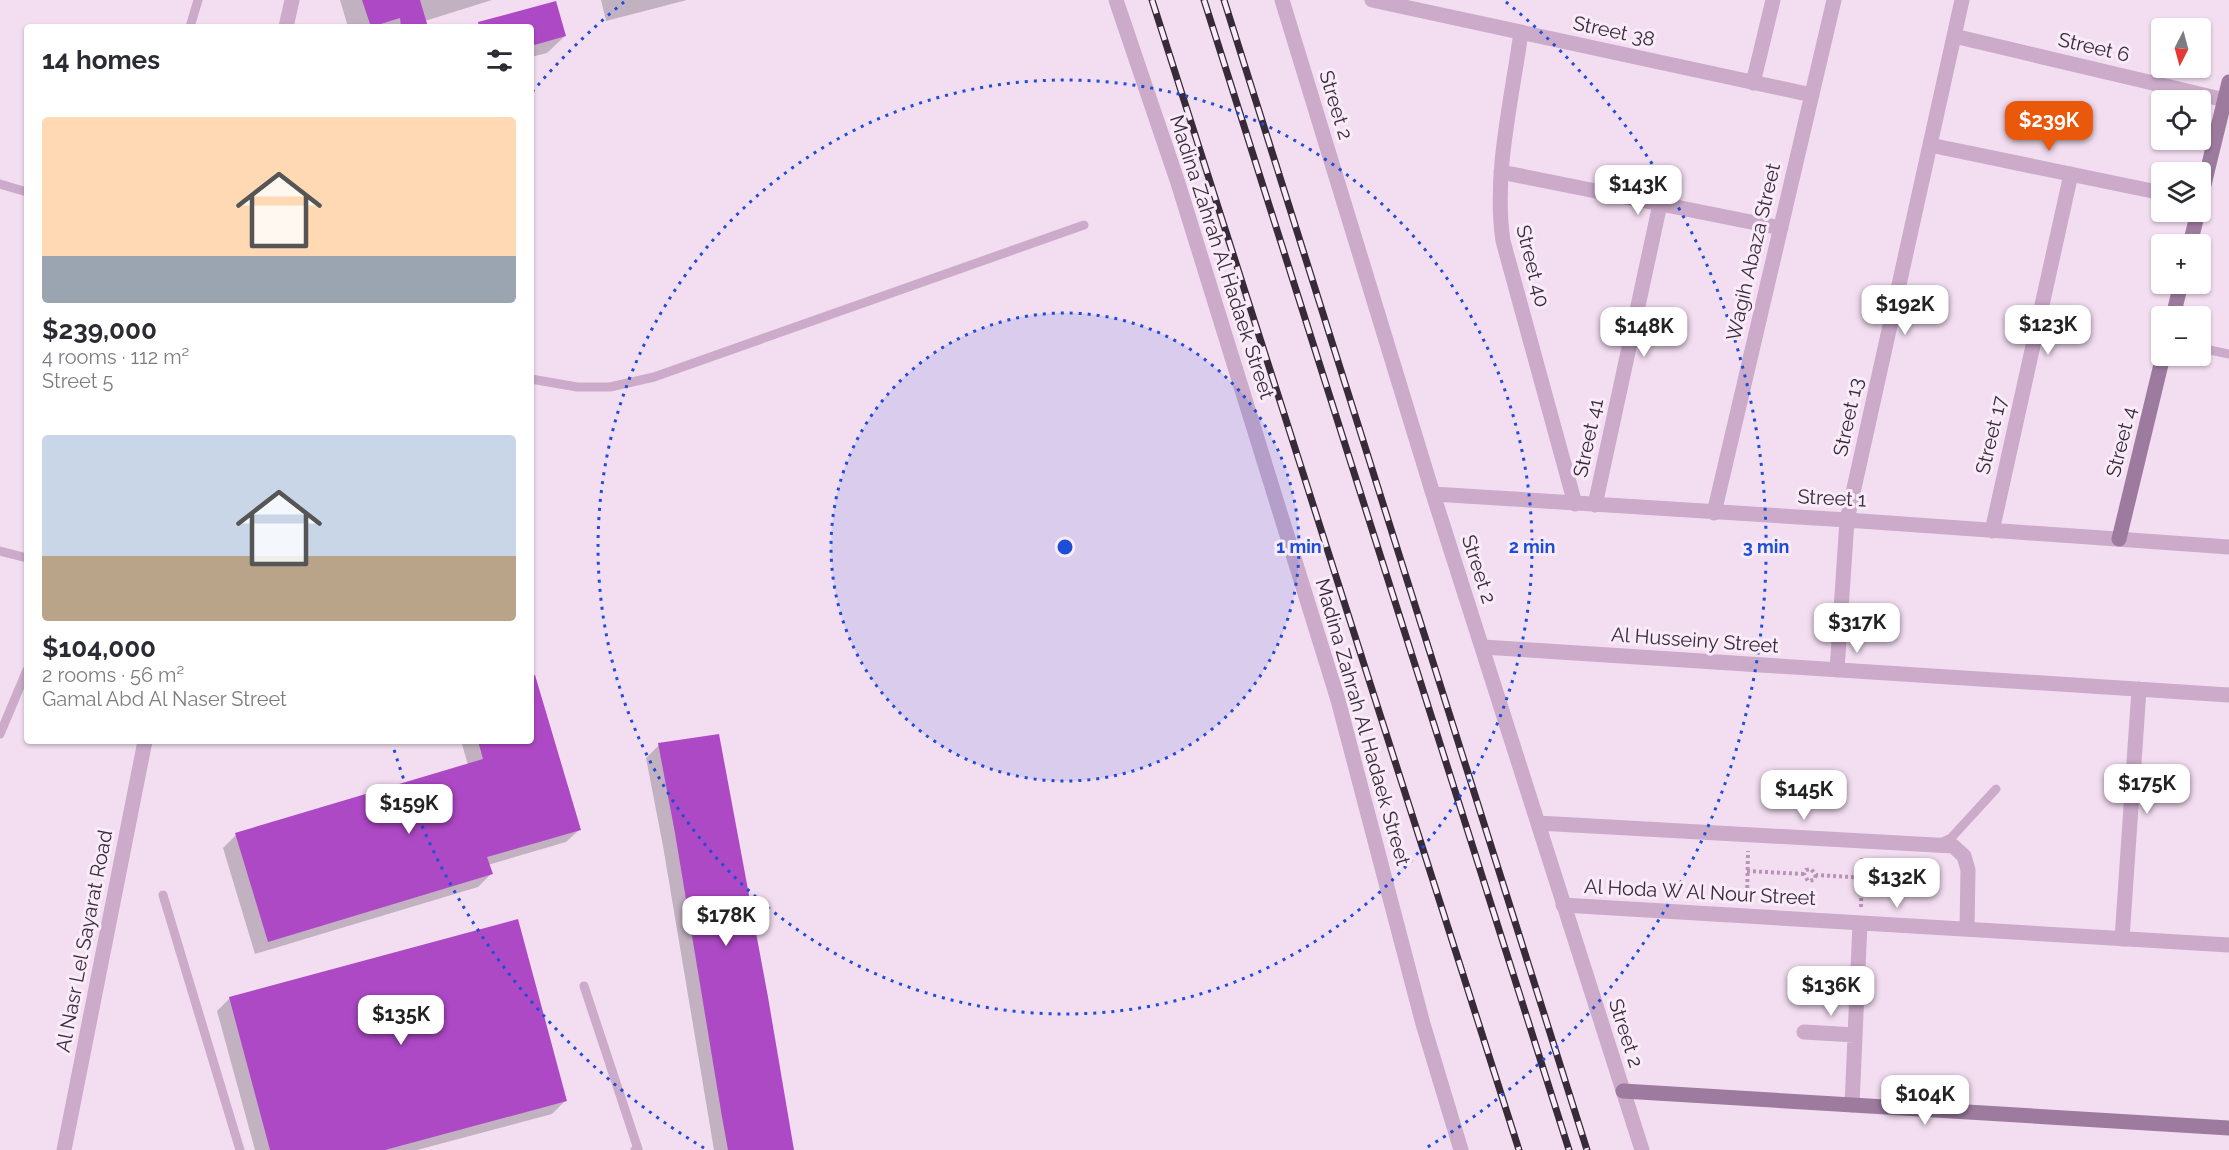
<!DOCTYPE html>
<html lang="en">
<head>
<meta charset="utf-8">
<style>
	body { margin:0; font-family:Raleway,sans-serif; background:#f2f2f3; color:#2b2b33; height:100vh; display:flex; flex-direction:column; font-size:22px; white-space:nowrap }
	* { box-sizing:border-box; margin:0 }
	p { font-size:20px; color:#7c7c81 }
	.icon { flex:none; width:33px; height:33px; fill:none; stroke:currentColor; stroke-width:2; stroke-linecap:round; stroke-linejoin:round }
	.map { position:relative; flex:1; overflow:hidden }
	.sheet { position:absolute; left:24px; top:24px; width:510px; height:720px; display:flex; flex-direction:column; background:#fff; border-radius:6px; box-shadow:0 2px 4px #0004 }
	.sheet>* { flex:none }
	.needle { width:39px; rotate:186deg }
	.fabs { position:absolute; left:2151px; top:18px; display:grid; gap:12px }
	.fabs a { display:grid; place-items:center; width:60px; height:60px; border-radius:6px; background:#fff; box-shadow:0 2px 4px #0004; font-size:30px }
	.price { position:absolute; translate:-50% -51px; padding:0 14px; border-radius:12px; background:#fff; color:#222; font-size:20px; line-height:39px; filter:drop-shadow(0 2px 3px #0008) }
	.price::after { content:''; position:absolute; left:50%; top:36px; width:18px; height:14px; margin-left:-9px; background:inherit; clip-path:polygon(0 0,100% 0,50% 100%) }
	.price.selected { background:#ea580c; color:#fff }
	ul { padding:0; list-style:none }
	li { display:grid; align-content:center; gap:12px; height:318px; padding:0 18px }
	li span { display:grid; place-items:center; height:186px; border-radius:6px; color:#555 }
	li>.icon { margin-inline-start:auto }
	span .icon { width:108px; height:108px; fill:#fffc; stroke-width:1 }
	li b { font-size:26px }
	h2 { display:flex; justify-content:space-between; align-items:center; height:72px; padding:0 18px; font-size:26px }
	.map>svg:first-child { display:block }
	.shadow { fill:#0003 }
	.building { fill:#ae49c6 }
	.lines { fill:none; stroke-linecap:round; stroke-linejoin:round }
	.path { stroke:#b794b7; stroke-width:4; stroke-dasharray:3 3; stroke-linecap:butt }
	.lane { stroke:#cbaaca; stroke-width:9 }
	.street { stroke:#cbaaca; stroke-width:15 }
	.secondary { stroke:#9d7b9f; stroke-width:15 }
	.rail-casing { stroke:#372a39; stroke-width:7 }
	.rail { stroke:#faebf9; stroke-width:4.5; stroke-dasharray:14; stroke-linecap:butt }
	.ring { fill:none; stroke:#1d4ed8; stroke-width:3; stroke-dasharray:3 6 }
	.labels { text-anchor:middle; stroke-width:6; stroke-linejoin:round; paint-order:stroke }
	.street-label { font-size:20px; fill:#372a39; stroke:#faebf9 }
	.centre { fill:#1d4ed8; stroke:#faebf9; stroke-width:3 }
	.ring-label { font-size:18px; text-anchor:middle; font-weight:bold; fill:#1d4ed8; stroke:#faebf9; stroke-width:6; stroke-linejoin:round; paint-order:stroke }
</style>
</head>
<body>
<div class="map">
<svg width="2229" height="1150" viewBox="0 0 2229 1150">
	<rect width="100%" height="100%" fill="#f3def1"/>
	<!-- shadow -->
	<path class="shadow" d="M340,0H492L425,21L427,27H348Z
		M601,0H687L606,21Z
		M555,3L565,36L547,53L531,57V27H466Z
		M533,674L579,830L566,842L488,865L491,874L478,887L255,954L223,848L236,835L468,765L461,741H531V675Z
		M659,745L793,1150H714L663,846L646,758Z
		M230,998L565,1101L552,1114L417,1150H255L217,1011Z"/>
	<!-- building -->
	<path class="building" d="M362,0H420L428,27H401L400,18L371,27Z
		M556,1L566,36L531,46V27H479L478,22Z
		M535,675L581,830L487,857L493,874L268,942L235,833L483,759L478,741H531V676Z
		M719,734L768,997L794,1150H728L722,1117L675,833L658,743Z
		M518,919L567,1101L385,1150H270L229,997Z"/>
	<g class="lines">
		<!-- path -->
		<path class="path" d="M1747,871L1804,874
			M1816,875L1814,880L1808,881L1804,874L1806,870L1811,869L1816,875L1937,882
			M1747,900L1748,851
			M1861,907L1862,858"/>
		<!-- lane -->
		<path class="lane" d="M190,27L198,0
			M0,184L27,192
			M2200,348L2229,354
			M531,379L577,387H610L654,377L1084,225
			M0,551L27,558
			M0,734L27,670
			M1940,843L1951,838L1996,789
			M163,895L240,1150
			M584,986L638,1149L635,1150"/>
		<!-- street -->
		<path class="street" d="M1116,0L1178,183L1338,700L1423,1024L1461,1150
			M1282,0L1433,494L1642,1150
			M1372,0L1812,95
			M286,27L292,0
			M1521,32C1512,99 1493,174 1503,241L1575,504
			M1954,36L2225,100
			M1753,83L1773,0
			M1930,145L2162,193
			M1501,172L1781,228
			M1433,494L1847,520L2229,547
			M1595,505L1660,204
			M1714,513L1834,0
			M1992,531L2071,174
			M1483,647L2229,695
			M1837,670L1847,520L1962,0
			M1538,823L1953,846L1964,856L1968,870L1967,929
			M1563,905L2229,945
			M2122,939L2139,689
			M1804,1032L1855,1035
			M1852,1105L1860,923
			M64,1150L145,741"/>
		<!-- secondary -->
		<path class="secondary" d="M2200,201L2229,82
			M2190,244L2198,212
			M2173,316L2181,284
			M2119,539L2163,356
			M1623,1091L2229,1128"/>
		<defs>
			<path id="rail" d="M1152,0L1519,1150
				M1204,0L1569,1150
				M1224,0L1587,1150"/>
		</defs>
		<!-- rail casing -->
		<use href="#rail" class="rail-casing"/>
		<!-- rail -->
		<use href="#rail" class="rail"/>
	</g>
	<!-- distance rings -->
	<circle cx="1065" cy="547" r="234" fill="#1d4ed8" fill-opacity=".12"/>
	<g class="ring">
		<circle cx="1065" cy="547" r="234"/>
		<circle cx="1065" cy="547" r="467"/>
		<path d="M704 1148A701 701 0 0 1 393 746M532 92A701 701 0 0 1 624 2M1506 2A701 701 0 0 1 1426 1148"/>
	</g>
	<g class="labels">
		<!-- street labels -->
		<g class="street-label">
			<text transform="translate(1614 31) rotate(12)" y="7">Street 38</text>
			<text transform="translate(2094 47) rotate(13)" y="7">Street 6</text>
			<text transform="translate(1336 105) rotate(73)" y="7">Street 2</text>
			<text transform="translate(1753 252) rotate(-77)" y="7">Wagih Abaza Street</text>
			<text transform="translate(1222 257) rotate(72)" y="7">Madina Zahrah Al Hadaek Street</text>
			<text transform="translate(1533 266) rotate(76)" y="7">Street 40</text>
			<text transform="translate(1848 417) rotate(-78)" y="7">Street 13</text>
			<text transform="translate(1991 435) rotate(-77)" y="7">Street 17</text>
			<text transform="translate(1588 438) rotate(-78)" y="7">Street 41</text>
			<text transform="translate(2121 442) rotate(-76)" y="7">Street 4</text>
			<text transform="translate(1832 498) rotate(3)" y="7">Street 1</text>
			<text transform="translate(1479 569) rotate(72)" y="7">Street 2</text>
			<text transform="translate(1695 640) rotate(4)" y="7">Al Husseiny Street</text>
			<text transform="translate(1363 722) rotate(74)" y="7">Madina Zahrah Al Hadaek Street</text>
			<text transform="translate(1700 892) rotate(3)" y="7">Al Hoda W Al Nour Street</text>
			<text transform="translate(84 941) rotate(-79)" y="7">Al Nasr Lel Sayarat Road</text>
			<text transform="translate(1626 1033) rotate(72)" y="7">Street 2</text>
		</g>
	</g>
	<circle cx="1065" cy="547" r="9" class="centre"/>
	<g class="ring-label">
		<text x="1299" y="553">1 min</text>
		<text x="1532" y="553">2 min</text>
		<text x="1766" y="553">3 min</text>
	</g>
</svg>
<div class="fabs">
<a><svg class="needle" viewBox="-14 -14 28 28"><path d="M0-13l5 13h-10z" fill="#e53935"/><path d="M0 13l5-13h-10z" fill="#7c7c81"/></svg></a>
<a><svg class="icon" aria-label="locate" viewBox="0 0 24 24"><circle cx="12" cy="12" r="6"/><path d="M12 2v4M12 18v4M2 12h4M18 12h4"/></svg></a>
<a><svg class="icon" aria-label="layers" viewBox="0 0 24 24"><path d="M12 4l9 5-9 5-9-5zM3 14l9 5 9-5"/></svg></a>
<a>+</a>
<a>−</a>
</div>
<b class="price selected" style="left:2049px;top:152px">$239K</b>
<b class="price" style="left:1638px;top:216px">$143K</b>
<b class="price" style="left:1905px;top:336px">$192K</b>
<b class="price" style="left:2048px;top:356px">$123K</b>
<b class="price" style="left:1644px;top:358px">$148K</b>
<b class="price" style="left:1857px;top:654px">$317K</b>
<b class="price" style="left:2147px;top:815px">$175K</b>
<b class="price" style="left:1804px;top:821px">$145K</b>
<b class="price" style="left:409px;top:835px">$159K</b>
<b class="price" style="left:1897px;top:909px">$132K</b>
<b class="price" style="left:726px;top:947px">$178K</b>
<b class="price" style="left:1831px;top:1017px">$136K</b>
<b class="price" style="left:401px;top:1046px">$135K</b>
<b class="price" style="left:1925px;top:1126px">$104K</b>
<section class="sheet">
<h2>14 homes<svg class="icon" aria-label="filters" viewBox="0 0 24 24"><path d="M4 7h16M4 17h16"/><circle cx="9" cy="7" r="2"/><circle cx="15" cy="17" r="2"/></svg></h2>
<ul>
<li><span style="background:linear-gradient(#ffd9b3 75%,#9aa5b1 0)"><svg class="icon" aria-label="home" viewBox="0 0 24 24"><path d="M3 11l9-7 9 7M6 9v11h12V9"/></svg></span><div><b>$239,000</b><p>4 rooms · 112 m²</p><p>Street 5</p></div></li>
<li><span style="background:linear-gradient(#c9d6e8 65%,#b9a48a 0)"><svg class="icon" aria-label="home" viewBox="0 0 24 24"><path d="M3 11l9-7 9 7M6 9v11h12V9"/></svg></span><div><b>$104,000</b><p>2 rooms · 56 m²</p><p>Gamal Abd Al Naser Street</p></div></li>
</ul>
</section>
</div>
</body>
</html>
